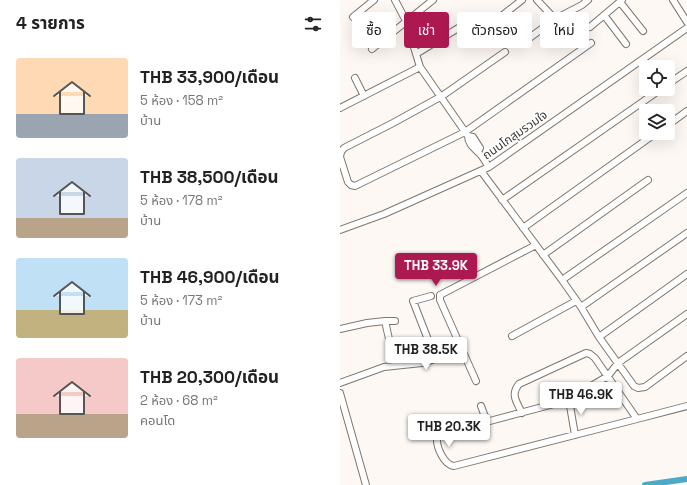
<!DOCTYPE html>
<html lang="th">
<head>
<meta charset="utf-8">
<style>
	body { margin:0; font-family:"Space Grotesk","Noto Sans Thai",sans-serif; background:#f2f2f2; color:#222; height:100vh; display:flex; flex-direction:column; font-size:15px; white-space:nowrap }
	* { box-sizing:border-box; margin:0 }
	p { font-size:13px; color:#767676 }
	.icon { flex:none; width:22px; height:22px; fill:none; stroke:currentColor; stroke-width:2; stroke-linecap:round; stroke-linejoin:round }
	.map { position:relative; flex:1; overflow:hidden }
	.sheet { display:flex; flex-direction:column; background:#fff; width:340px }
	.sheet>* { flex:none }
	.banner { position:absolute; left:12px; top:12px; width:275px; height:36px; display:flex; gap:8px }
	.buttons { position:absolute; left:299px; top:60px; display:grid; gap:8px }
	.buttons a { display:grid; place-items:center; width:36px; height:36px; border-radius:4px; background:#fff; box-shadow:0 4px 16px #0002; font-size:20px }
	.price { position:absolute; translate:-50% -34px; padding:0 9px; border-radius:4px; background:#fff; color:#222; font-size:13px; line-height:26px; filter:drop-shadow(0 1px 2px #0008) }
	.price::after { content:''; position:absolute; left:50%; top:24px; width:12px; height:9px; margin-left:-6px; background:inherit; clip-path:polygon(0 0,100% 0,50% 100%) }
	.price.on { background:#ab1950; color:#fff }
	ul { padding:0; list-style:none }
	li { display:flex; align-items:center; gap:12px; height:100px; padding:0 16px }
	li span { display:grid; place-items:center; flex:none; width:112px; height:80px; border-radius:4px; color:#555 }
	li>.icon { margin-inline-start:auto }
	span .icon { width:48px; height:48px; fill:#fffc; stroke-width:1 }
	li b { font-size:17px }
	h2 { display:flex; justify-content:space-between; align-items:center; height:48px; padding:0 16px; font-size:17px }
	.chip { padding:0 14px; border-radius:4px; background:#fff; box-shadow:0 4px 16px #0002; font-size:14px; line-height:36px }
	.chip.on { background:#ab1950; color:#fff }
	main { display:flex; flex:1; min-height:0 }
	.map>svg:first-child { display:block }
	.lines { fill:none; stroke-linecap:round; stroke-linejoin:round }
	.canal { stroke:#4aaac8; stroke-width:6 }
	.minor-casing { stroke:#81756c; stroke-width:8 }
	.minor { stroke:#fff; stroke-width:6 }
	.labels { text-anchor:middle; stroke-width:3.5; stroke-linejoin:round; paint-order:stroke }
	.street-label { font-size:12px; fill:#3d3834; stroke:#fff }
</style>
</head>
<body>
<main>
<section class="sheet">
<h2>4 รายการ<svg class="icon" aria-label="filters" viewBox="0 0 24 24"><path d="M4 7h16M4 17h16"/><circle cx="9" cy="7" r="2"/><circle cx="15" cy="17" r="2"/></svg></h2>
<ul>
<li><span style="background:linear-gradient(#ffd9b3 70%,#9aa5b1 0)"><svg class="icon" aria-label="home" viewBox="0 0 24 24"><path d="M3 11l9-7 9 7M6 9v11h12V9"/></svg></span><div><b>THB 33,900/เดือน</b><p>5 ห้อง · 158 m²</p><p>บ้าน</p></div></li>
<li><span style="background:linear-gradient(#c9d6e8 75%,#b9a48a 0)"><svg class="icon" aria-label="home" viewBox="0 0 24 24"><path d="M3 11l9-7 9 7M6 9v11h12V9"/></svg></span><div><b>THB 38,500/เดือน</b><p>5 ห้อง · 178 m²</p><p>บ้าน</p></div></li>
<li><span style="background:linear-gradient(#bfe0f5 65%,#c2b280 0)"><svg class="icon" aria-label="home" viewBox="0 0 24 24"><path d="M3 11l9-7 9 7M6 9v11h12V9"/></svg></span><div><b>THB 46,900/เดือน</b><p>5 ห้อง · 173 m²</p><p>บ้าน</p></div></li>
<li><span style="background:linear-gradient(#f6c9c9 70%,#b9a48a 0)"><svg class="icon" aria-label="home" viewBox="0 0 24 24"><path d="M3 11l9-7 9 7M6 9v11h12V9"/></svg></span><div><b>THB 20,300/เดือน</b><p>2 ห้อง · 68 m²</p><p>คอนโด</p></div></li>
</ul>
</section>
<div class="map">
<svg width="347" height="485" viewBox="0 0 347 485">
	<rect width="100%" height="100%" fill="#fdf8f3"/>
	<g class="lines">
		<!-- canal -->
		<path class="canal" d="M305,485L347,479"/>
		<defs>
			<path id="minor" d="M55,0L66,21L80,67L128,136C128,144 134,148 139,153C143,157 146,163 149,167
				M197,0L215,19
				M333,0L347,22
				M280,2L303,31
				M264,15L286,44
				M13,17L34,0
				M159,26L179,43L184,42L215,19L242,5L248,0
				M250,27L282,0
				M145,29L182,0
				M32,49L93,0
				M165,52L102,96L53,123L4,148L1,152L0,157L8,182L11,185L15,186L125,132L251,43
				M76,54L133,19
				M15,78L24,96
				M328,84L347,71
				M0,108L80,67
				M328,125L347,111
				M128,136L133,137L140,148L138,152
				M141,171L222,280L241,307L259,337L294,386L298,388L305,387L347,356
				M162,200L321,89
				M183,228L316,133
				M0,230L44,214L149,167L347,28
				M203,255L308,180
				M222,280L347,193
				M241,307L347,233
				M45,321H55
				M0,329L27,323L45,321L51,348
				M172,336L236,301
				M259,337L347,274
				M136,381L100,300V295L196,245
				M0,383L44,367L82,363L92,360L94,355L73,301L91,296
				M0,393L26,485
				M279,393L297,419L114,466C104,465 96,447 97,437L101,434L229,400Z
				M236,398L237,395L241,392L268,376L278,363L347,314
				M229,400L235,435
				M141,406L147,422
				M182,413C177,402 170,395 179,384L246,353L250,354L255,358L279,393
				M297,419L347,406"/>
		</defs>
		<!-- minor casing -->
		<use href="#minor" class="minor-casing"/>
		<!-- minor -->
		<use href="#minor" class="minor"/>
	</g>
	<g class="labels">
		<!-- street labels -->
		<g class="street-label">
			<text transform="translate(175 135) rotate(-35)" y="4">ถนนโกสุมรวมใจ</text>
		</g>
	</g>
</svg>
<div class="buttons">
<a><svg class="icon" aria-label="locate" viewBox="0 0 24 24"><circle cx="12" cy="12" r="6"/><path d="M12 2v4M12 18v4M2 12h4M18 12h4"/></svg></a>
<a><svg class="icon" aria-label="layers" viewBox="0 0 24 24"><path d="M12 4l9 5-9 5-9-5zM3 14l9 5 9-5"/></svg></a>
</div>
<b class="price on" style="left:96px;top:287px">THB 33.9K</b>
<b class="price" style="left:86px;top:371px">THB 38.5K</b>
<b class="price" style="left:241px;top:416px">THB 46.9K</b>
<b class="price" style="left:109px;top:448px">THB 20.3K</b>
<div class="banner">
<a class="chip">ซื้อ</a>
<a class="chip on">เช่า</a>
<a class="chip">ตัวกรอง</a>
<a class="chip">ใหม่</a>
</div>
</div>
</main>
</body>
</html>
